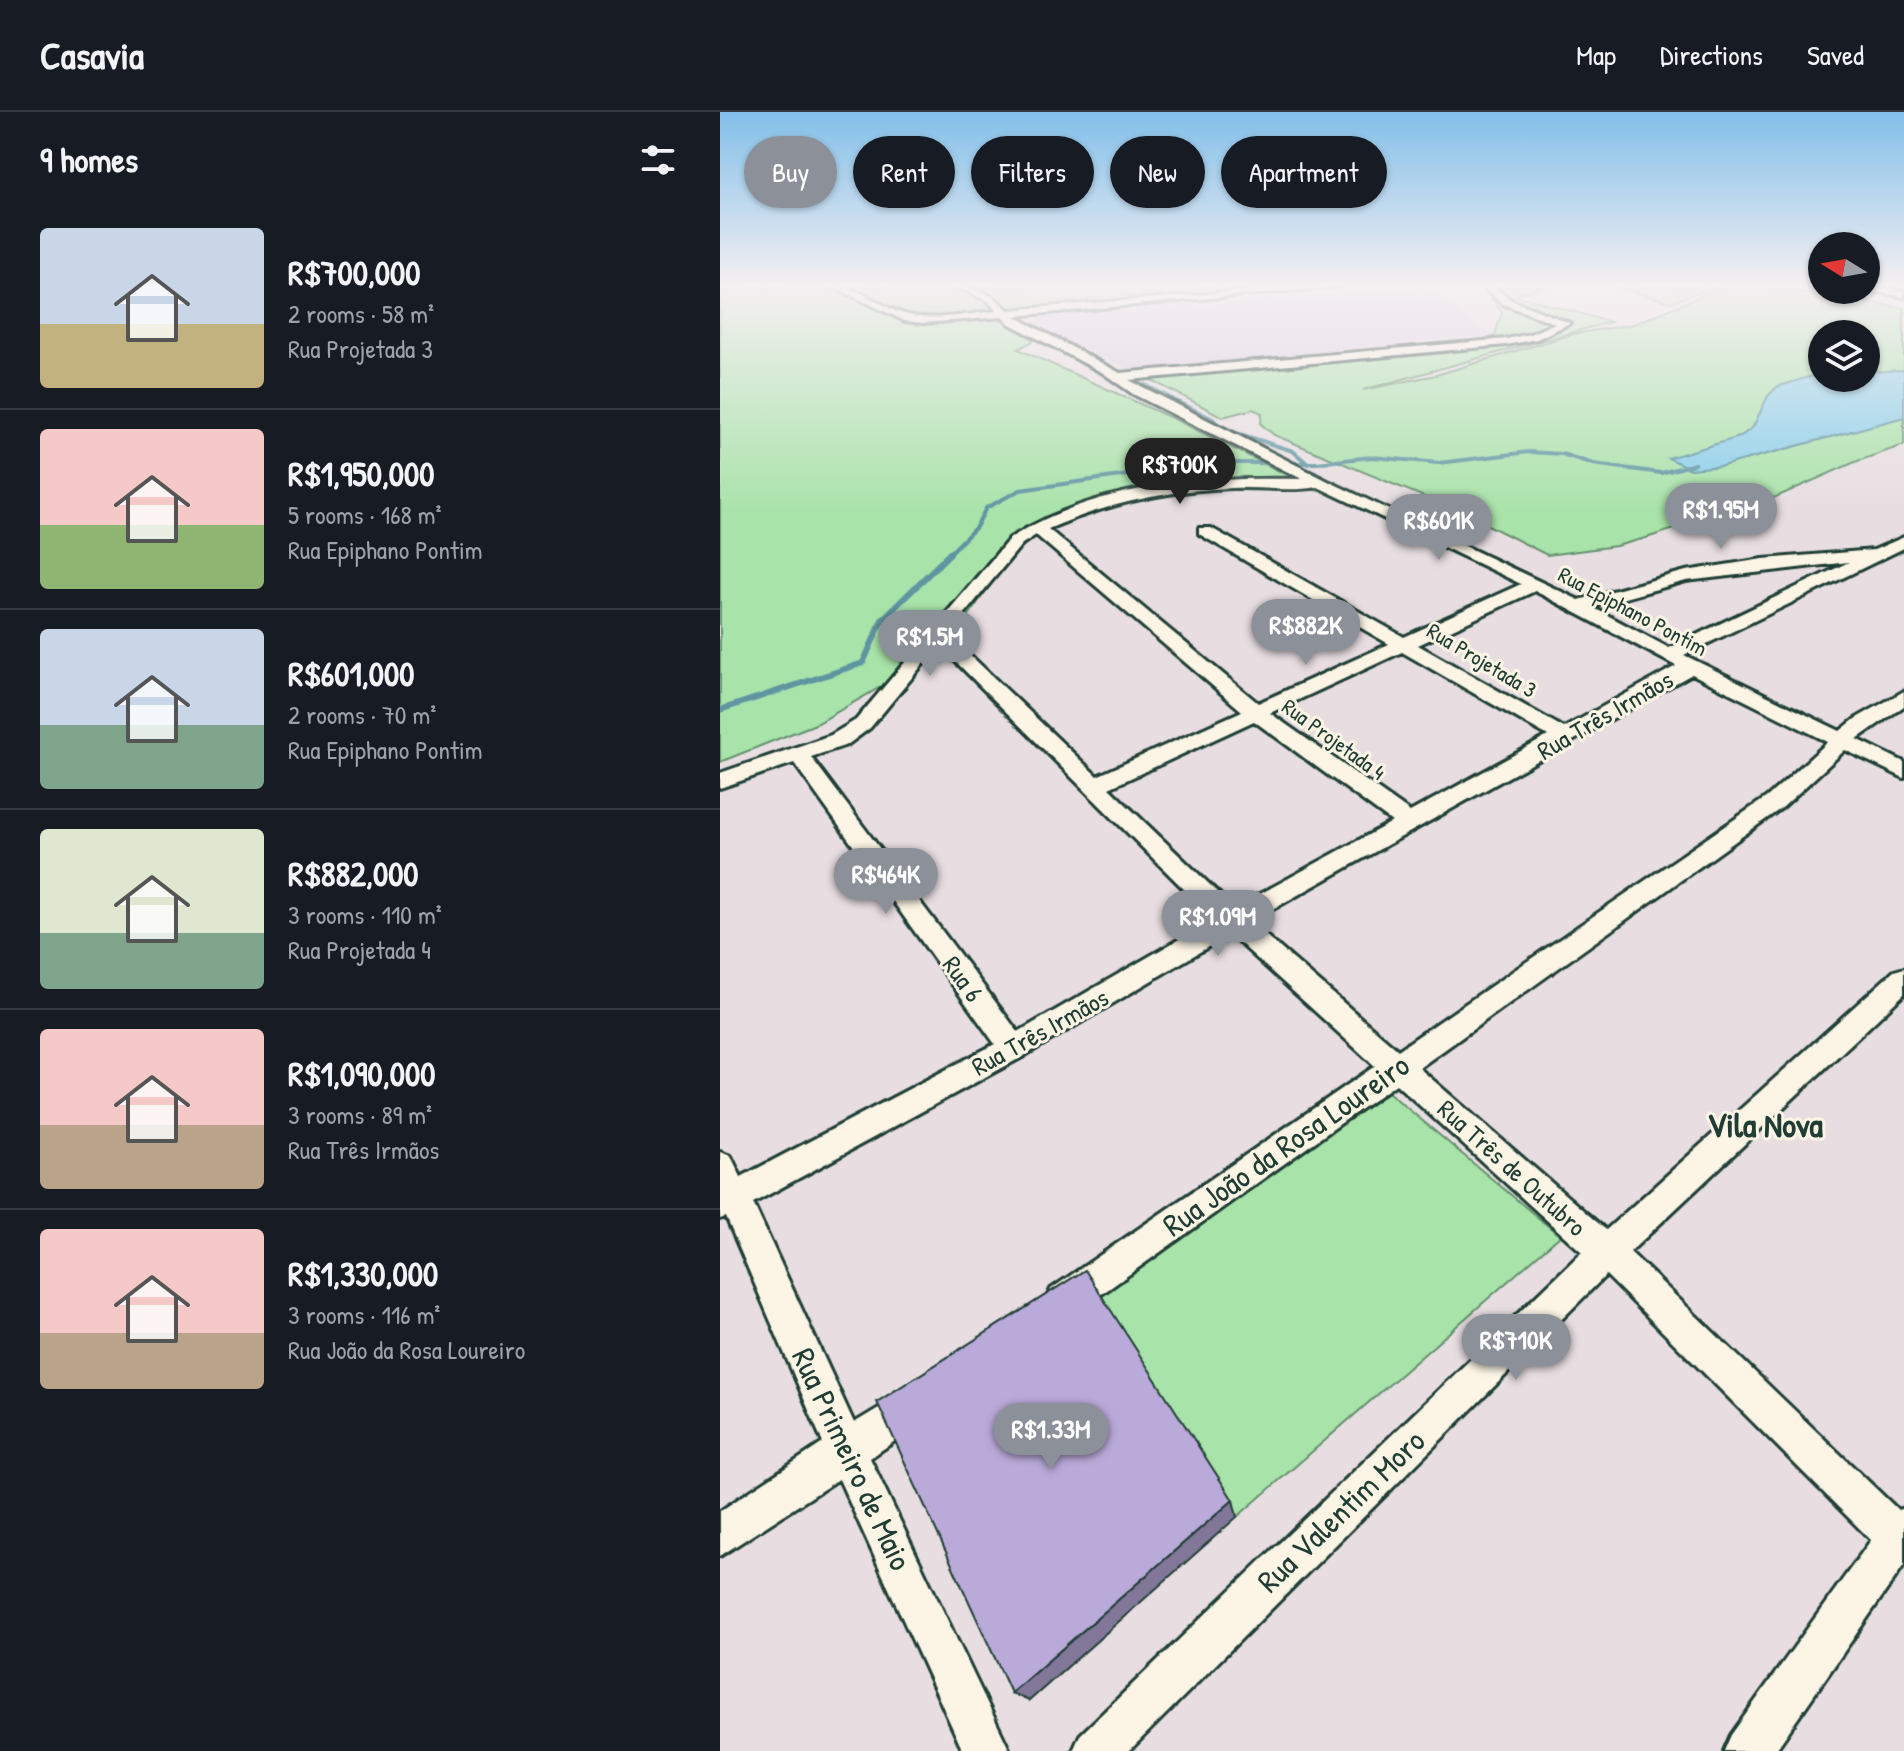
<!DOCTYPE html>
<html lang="en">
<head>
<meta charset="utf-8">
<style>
	body { margin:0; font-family:"Patrick Hand",sans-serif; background:#20242c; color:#f1f3f6; height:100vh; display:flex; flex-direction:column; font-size:30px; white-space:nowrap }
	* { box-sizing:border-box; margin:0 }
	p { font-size:26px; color:#9ea1a6 }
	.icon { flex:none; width:44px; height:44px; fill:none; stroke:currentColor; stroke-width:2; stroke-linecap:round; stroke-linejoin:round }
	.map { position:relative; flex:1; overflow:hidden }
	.sheet { display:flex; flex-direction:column; background:#171b24; width:720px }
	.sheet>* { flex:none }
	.guide { position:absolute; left:24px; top:24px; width:760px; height:72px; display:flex; gap:16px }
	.needle { width:52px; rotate:281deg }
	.tools { position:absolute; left:1088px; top:120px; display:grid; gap:16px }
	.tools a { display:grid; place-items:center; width:72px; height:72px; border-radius:50%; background:#171b24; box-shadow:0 2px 6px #0004; font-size:40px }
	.price { position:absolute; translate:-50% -68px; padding:0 18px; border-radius:28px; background:#8c9099; color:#fff; font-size:26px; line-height:52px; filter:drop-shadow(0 2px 4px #0008) }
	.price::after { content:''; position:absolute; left:50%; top:48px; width:24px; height:18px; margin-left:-12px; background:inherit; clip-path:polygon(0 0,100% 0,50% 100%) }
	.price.on { background:#222; color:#fff }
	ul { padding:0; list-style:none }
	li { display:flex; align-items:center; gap:24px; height:200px; padding:0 40px }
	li+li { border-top:2px solid #363941 }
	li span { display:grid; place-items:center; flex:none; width:224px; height:160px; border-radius:8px; color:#555 }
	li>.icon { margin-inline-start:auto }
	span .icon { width:96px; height:96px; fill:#fffc; stroke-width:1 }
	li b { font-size:34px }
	h2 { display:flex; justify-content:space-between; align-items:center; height:96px; padding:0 40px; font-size:34px }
	.pill { padding:0 28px; border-radius:36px; background:#171b24; box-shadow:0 2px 6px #0004; font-size:28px; line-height:72px }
	.pill.on { background:#8c9099; color:#fff }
	header { display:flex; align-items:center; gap:48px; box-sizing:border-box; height:112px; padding:0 40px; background:#171b24; border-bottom:2px solid #363941 }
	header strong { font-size:38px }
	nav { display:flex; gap:44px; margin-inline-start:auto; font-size:28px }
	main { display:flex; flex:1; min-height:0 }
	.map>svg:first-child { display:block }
	.built { fill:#dacee0 }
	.green { fill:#a8e3a9; stroke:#64906e; stroke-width:2 }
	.water { fill:#89cfea; stroke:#5f95a1; stroke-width:2 }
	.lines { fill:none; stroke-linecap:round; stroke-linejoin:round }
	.stream-far2 { stroke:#5f95a1; stroke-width:3 }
	.stream-far1 { stroke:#5f95a1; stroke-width:4 }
	.stream { stroke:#5f95a1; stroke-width:6 }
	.minor-casing { stroke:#1f3d34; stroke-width:6 }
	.minor { fill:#fcf5e5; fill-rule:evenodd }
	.shaded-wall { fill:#827799; stroke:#1f3d34; stroke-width:2 }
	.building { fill:#baaada; stroke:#1f3d34; stroke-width:2 }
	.labels { text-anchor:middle; stroke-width:6; stroke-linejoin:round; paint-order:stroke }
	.far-street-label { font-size:22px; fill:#1f3d34; stroke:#fcf5e5 }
	.street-label { font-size:26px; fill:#1f3d34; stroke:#fcf5e5 }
	.near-street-label { font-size:32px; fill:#1f3d34; stroke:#fcf5e5 }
	.district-label { font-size:34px; font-weight:bold; fill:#1f3d34; stroke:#fcf5e5 }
</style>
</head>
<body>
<header>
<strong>Casavia</strong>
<nav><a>Map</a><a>Directions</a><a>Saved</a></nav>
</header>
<main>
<section class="sheet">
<h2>9 homes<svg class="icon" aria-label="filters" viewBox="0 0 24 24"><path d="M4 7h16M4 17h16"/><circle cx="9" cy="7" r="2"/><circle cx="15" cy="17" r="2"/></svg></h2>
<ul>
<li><span style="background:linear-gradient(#c9d6e8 60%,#c2b280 0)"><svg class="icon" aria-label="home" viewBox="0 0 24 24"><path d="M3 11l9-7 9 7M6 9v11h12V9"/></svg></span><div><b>R$700,000</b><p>2 rooms · 58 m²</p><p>Rua Projetada 3</p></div></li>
<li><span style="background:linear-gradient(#f6c9c9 60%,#8fb573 0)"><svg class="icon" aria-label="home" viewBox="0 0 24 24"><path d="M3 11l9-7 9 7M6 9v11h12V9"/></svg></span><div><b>R$1,950,000</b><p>5 rooms · 168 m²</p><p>Rua Epiphano Pontim</p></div></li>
<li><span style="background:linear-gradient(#c9d6e8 60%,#7fa58c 0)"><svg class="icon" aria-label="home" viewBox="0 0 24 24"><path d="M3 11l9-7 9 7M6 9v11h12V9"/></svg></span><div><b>R$601,000</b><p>2 rooms · 70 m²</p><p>Rua Epiphano Pontim</p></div></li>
<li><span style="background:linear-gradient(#dfe7d0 65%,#7fa58c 0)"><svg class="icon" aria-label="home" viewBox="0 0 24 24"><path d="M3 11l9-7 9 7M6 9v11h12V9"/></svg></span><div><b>R$882,000</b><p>3 rooms · 110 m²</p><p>Rua Projetada 4</p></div></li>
<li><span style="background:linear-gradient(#f6c9c9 60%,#b9a48a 0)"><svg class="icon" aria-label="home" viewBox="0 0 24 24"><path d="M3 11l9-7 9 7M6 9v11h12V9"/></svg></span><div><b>R$1,090,000</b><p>3 rooms · 89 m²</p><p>Rua Três Irmãos</p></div></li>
<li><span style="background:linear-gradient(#f6c9c9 65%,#b9a48a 0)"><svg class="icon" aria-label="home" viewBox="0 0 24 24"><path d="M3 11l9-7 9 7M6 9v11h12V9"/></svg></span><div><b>R$1,330,000</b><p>3 rooms · 116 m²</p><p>Rua João da Rosa Loureiro</p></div></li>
</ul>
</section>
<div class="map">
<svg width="1184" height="1639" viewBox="0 0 1184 1639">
	<rect width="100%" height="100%" fill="#e8dee2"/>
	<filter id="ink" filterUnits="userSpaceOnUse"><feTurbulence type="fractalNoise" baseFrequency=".0125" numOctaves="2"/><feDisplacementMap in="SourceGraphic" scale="16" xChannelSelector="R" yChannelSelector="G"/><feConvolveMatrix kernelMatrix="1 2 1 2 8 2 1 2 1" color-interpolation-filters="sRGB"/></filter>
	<g filter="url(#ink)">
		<!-- built -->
		<path class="built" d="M706,174L770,223L410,258L309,210L322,203Z"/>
		<!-- green -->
		<path class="green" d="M0,174H576L320,195L300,203L313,229L298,237L456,308L599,379L557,369L408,382L325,416L287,448L226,537L98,611L0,650Z
			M761,174H828L795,183L890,210L643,278L716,263L853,222L914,212L1005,174H1041L1184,196V258L1146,260V222H1102V261L1057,275L1048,284L1033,315L1020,325L997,332L1025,348L1184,305V333L1135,350L1056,385L926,426L896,434L827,443L748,403L554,323L541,312L542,301L533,297L503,305L429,267L726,241L775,224L782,200Z
			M893,174H991L997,175L950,190Z
			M668,980L840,1124L517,1405L375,1184Z"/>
		<!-- water -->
		<path class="water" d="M1184,258V305L1002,354L971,357L948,346L1020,325L1033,315L1048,284L1057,275L1102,261V266H1146V260Z"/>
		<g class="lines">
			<!-- stream-far2 -->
			<path class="stream-far2" d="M425,272L463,292"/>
			<!-- stream-far1 -->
			<path class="stream-far1" d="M459,290L493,307L501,316L573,339L588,352
				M228,443L256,415L266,396L300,378L494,351H597L652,345L719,351L809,340L842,342L873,352L941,361L975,352"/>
			<!-- stream -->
			<path class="stream" d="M0,598L143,551L162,508L230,441"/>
			<defs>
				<path id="minor" d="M112,174C140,173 162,197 188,203C215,210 250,201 277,199L268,189L235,174C257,174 274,183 288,198L585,174H623L294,204L400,261L786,227L810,222L835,211L783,192L762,174H773L791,188L850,211L817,227L786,233L409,268L608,369L859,488L966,459L1043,447L1154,438L1184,425V436L964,543L1120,619L1135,607L1184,579V594L1137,627L1184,650V666L1125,638L1063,695L699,956L886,1118L1174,859L1184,856V882L910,1140L1178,1398L1184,1396V1453L1055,1639H1004L1011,1623L1151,1428L886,1163L409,1639H353L360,1623L862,1140L676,972L355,1201L343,1206L331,1201L325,1189L331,1177L655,954L510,822L304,944L33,1091L134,1311L197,1273L210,1279L216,1292L210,1305L150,1346L290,1639H243L119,1367L0,1444V1399L103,1331L6,1105L0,1107V1040L11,1044L21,1065L275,932L74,651L0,676V661L111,623L136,608L290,426C379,371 481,365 582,367L413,282L383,261L290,212L283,205L203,211L185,209ZM598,375L801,472L684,525L491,416H479V422L669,532L538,591L328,417C388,391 447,378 512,376C540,375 571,380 598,375ZM316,423L522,599L377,664L228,522L302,432ZM1129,450L949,536L872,495L966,469ZM815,479L956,554L844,616L698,533ZM219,533L494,807L298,920L91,645L127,633L150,616ZM682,540L828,624L690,700L550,601ZM972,562L1108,630L1047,685L678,938L530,810ZM534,609L672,710L514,796L389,676Z
					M1146,174L1184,179V185L1146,178Z"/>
			</defs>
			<!-- minor casing -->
			<use href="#minor" class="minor-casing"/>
			<!-- minor -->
			<use href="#minor" class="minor"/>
		</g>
		<!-- shaded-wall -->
		<path class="shaded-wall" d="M513,1388L517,1405L309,1589L291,1581Z"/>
		<!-- building -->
		<path class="building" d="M365,1158L513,1388L291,1581L157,1290Z"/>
	</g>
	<!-- sky -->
	<linearGradient id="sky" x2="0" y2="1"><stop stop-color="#82bfe9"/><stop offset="0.43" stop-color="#f5f0f2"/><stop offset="1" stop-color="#f5f0f2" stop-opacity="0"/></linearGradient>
	<rect width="1184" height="403" fill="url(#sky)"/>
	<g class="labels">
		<!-- far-street labels -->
		<g class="far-street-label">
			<text transform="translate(913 499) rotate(28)" y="8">Rua Epiphano Pontim</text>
			<text transform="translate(762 548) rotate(31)" y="8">Rua Projetada 3</text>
			<text transform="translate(614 627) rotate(36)" y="8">Rua Projetada 4</text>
		</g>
		<!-- street labels -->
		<g class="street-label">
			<text transform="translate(885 603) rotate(-30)" y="9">Rua Três Irmãos</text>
			<text transform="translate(243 867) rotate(54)" y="9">Rua 6</text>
			<text transform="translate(320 920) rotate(-29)" y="9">Rua Três Irmãos</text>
			<text transform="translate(792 1056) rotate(42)" y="9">Rua Três de Outubro</text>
		</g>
		<!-- near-street labels -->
		<g class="near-street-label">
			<text transform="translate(566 1033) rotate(-35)" y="11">Rua João da Rosa Loureiro</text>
			<text transform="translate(132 1347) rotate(65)" y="11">Rua Primeiro de Maio</text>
			<text transform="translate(621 1399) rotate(-44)" y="11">Rua Valentim Moro</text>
		</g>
		<!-- district labels -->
		<g class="district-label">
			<text x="1045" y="1025">Vila Nova</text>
		</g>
	</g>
</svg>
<div class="tools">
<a><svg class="needle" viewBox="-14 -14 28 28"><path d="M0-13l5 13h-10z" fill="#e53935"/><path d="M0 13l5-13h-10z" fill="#9ea1a6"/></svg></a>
<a><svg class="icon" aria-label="layers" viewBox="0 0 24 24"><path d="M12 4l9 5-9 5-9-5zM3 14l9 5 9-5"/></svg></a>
</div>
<b class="price on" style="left:460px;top:394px">R$700K</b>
<b class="price" style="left:1001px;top:439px">R$1.95M</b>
<b class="price" style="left:719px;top:450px">R$601K</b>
<b class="price" style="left:586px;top:555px">R$882K</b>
<b class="price" style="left:210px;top:566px">R$1.5M</b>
<b class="price" style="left:166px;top:804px">R$464K</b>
<b class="price" style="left:498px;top:846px">R$1.09M</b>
<b class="price" style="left:796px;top:1270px">R$710K</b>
<b class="price" style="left:331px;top:1359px">R$1.33M</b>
<div class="guide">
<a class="pill on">Buy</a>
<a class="pill">Rent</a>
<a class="pill">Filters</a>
<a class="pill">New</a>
<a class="pill">Apartment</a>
</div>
</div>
</main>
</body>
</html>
